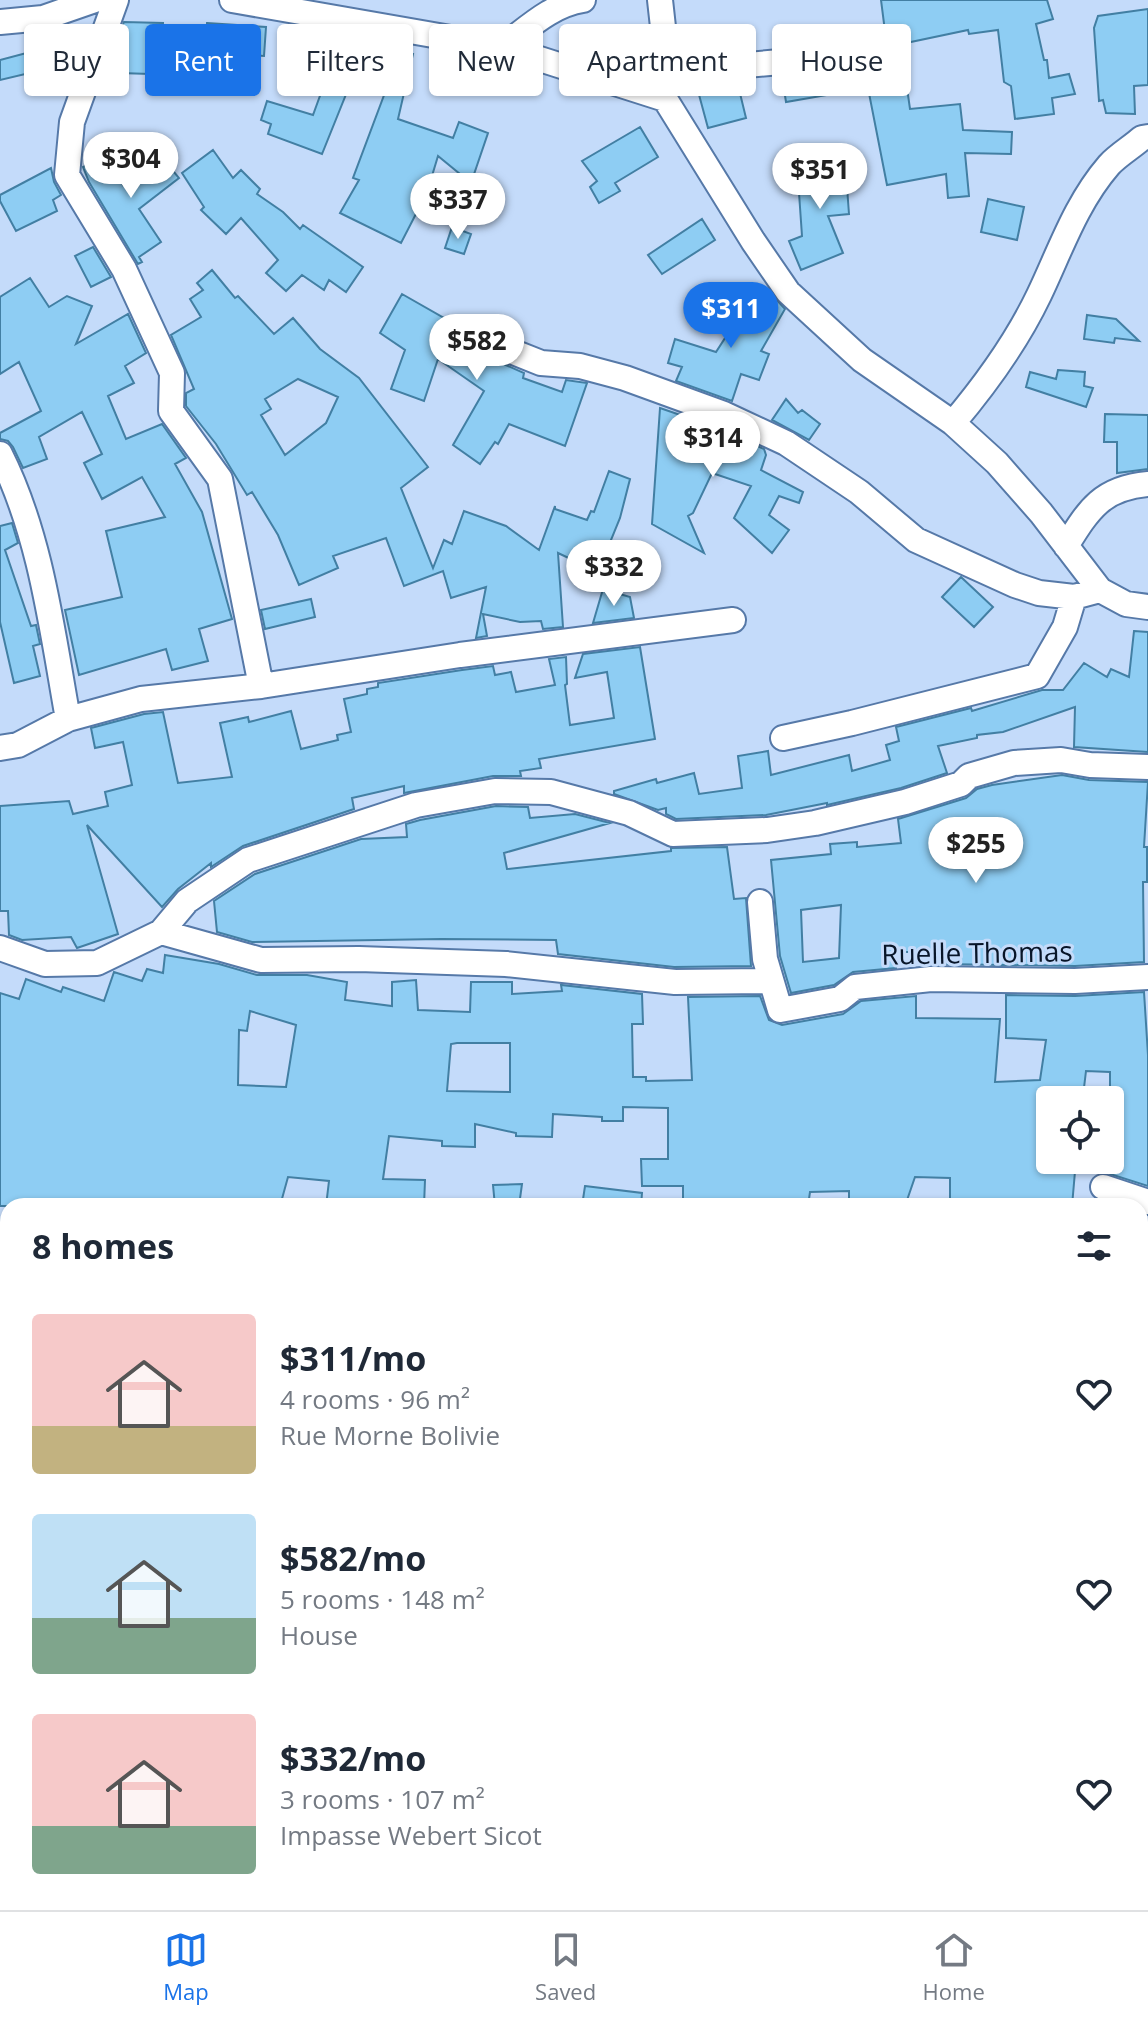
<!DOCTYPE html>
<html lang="en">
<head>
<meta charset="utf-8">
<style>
	body { margin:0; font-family:"Open Sans",sans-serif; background:#f2f2f3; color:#1f2937; height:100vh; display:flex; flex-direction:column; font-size:30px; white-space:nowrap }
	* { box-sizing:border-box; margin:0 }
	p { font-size:26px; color:#747a83 }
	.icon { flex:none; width:44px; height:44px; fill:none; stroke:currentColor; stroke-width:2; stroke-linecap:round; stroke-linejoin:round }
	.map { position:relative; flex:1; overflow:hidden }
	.side { position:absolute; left:0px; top:1198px; width:1148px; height:712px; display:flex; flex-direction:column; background:#fff; border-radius:24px 24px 0 0; box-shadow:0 2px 6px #0004 }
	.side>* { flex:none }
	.guide { position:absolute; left:24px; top:24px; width:1100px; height:72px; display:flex; gap:16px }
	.buttons { position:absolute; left:1036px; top:1086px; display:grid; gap:16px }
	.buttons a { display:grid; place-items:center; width:88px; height:88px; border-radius:8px; background:#fff; box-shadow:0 2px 6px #0004; font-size:40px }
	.price { position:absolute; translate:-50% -68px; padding:0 18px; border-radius:28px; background:#fff; color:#222; font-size:26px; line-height:52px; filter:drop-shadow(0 2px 4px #0008) }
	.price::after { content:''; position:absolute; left:50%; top:48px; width:24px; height:18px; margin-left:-12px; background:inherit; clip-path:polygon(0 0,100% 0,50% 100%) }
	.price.selected { background:#1a73e8; color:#fff }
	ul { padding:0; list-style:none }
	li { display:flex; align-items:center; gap:24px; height:200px; padding:0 32px }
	li span { display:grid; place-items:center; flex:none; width:224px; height:160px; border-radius:8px; color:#555 }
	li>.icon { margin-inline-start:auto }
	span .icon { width:96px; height:96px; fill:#fffc; stroke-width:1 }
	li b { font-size:34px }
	h2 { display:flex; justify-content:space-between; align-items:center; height:96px; padding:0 32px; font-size:34px }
	.chip { padding:0 28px; border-radius:8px; background:#fff; box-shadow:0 2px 6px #0004; font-size:28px; line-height:72px }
	.chip.selected { background:#1a73e8; color:#fff }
	.menu { display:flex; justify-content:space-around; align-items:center; height:112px; border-top:2px solid #e0e1e3; background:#fff; font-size:22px; color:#747a83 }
	.menu a { display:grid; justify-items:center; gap:4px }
	.menu .selected { color:#1a73e8 }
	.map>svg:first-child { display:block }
	.building { fill:#8ecdf3; stroke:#427fa3; stroke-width:2; fill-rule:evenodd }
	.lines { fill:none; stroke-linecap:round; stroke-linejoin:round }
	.lane-casing { stroke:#5679a8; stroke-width:16 }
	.street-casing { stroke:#5679a8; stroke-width:28 }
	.lane { stroke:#fff; stroke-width:12 }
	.street { stroke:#fff; stroke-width:24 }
	.labels { text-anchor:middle; stroke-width:6; stroke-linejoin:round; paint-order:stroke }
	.street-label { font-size:28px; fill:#081528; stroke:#c4dbfa }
</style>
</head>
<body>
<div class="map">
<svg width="1148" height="1910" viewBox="0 0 1148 1910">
	<rect width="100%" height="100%" fill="#c4dbfa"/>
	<!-- building -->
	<path class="building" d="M881,0H1047L1053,19L1036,24L1044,60H1047L1049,78L1069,74L1075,94L1052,98L1054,114L1015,119L1011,86L1004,82L998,30L969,34L968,30L887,47Z
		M1148,9V85L1134,86L1135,114L1106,113L1103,100L1099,101L1094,28L1098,16Z
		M124,22L163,23L161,59L151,63L150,74L120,73L121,30Z
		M207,23L266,27L264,56L205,52Z
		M337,49L361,57L322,154L268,134L271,124L261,120L267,101L313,115Z
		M401,50L413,54L398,119L453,138L459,122L488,133L471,183L438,156L422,209L419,208L401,243L340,213L359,180L353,178Z
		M34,51L38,71L0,80V60Z
		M824,73L827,95L786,102L782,77Z
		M737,81L746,118L708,128L698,91Z
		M906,81L910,109L960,104L963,130L1012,132L1011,154L965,153L969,196L948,198L946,174L887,185L867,83Z
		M640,127L658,157L615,183L620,191L599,203L590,187L597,181L582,161Z
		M213,150L233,178L241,170L260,189L257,194L283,212L300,229L303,225L363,267L346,292L329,280L324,290L302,275L286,291L266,273L278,260L241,218L226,234L201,210L204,207L182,173Z
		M160,155L179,178L139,209L161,242L139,257L142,262L138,264L89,182L83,167L102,158L110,175L117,172L123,185Z
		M845,160L849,214L828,216L843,253L801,270L789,241L802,236L797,164Z
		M51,168L54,182L61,195L53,200L57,211L16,231L0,201V195Z
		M988,199L1024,207L1017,240L981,232Z
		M702,219L715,240L662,274L648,255Z
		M452,227L471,234L464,254L445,248Z
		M93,247L111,277L91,287L75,256Z
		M212,270L235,298L238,296L274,334L293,318L320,349L359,378L428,467L401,488L433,568L444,540L452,544L464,511L506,526L539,550L555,506V509L587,520L591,511L594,512L609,471L630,479L620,518L598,572L558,553L563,627L543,629L541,621L520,622L483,614L487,636L476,638L486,587L451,598L443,571L404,586L386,538L333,556L338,568L299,585L278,535L252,492L247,495L216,444L186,406V393L194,389L171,335L201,317L190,299L203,290L197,283ZM298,379L338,397L326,423L285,455L261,415L271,409L265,399Z
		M30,278L49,307L67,296L92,306L76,344L128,314L146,353L125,366L134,383L108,396L126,439L162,424L186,458L175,464L202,512L232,619L199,629L208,661L172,670L166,649L79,675L65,610L122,597L106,531L165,517L142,477L102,499L84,463L102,454L82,412L39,437L47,459L23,468L13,447L8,441L0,439V433L41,411L19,362L0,374V297Z
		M758,287L767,289L785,309L761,351L769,354L759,380L741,374L732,401L676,381L682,367L668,363L675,339L716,352Z
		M402,294L446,319L463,325L458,337L462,346L524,373L523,378L562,392L566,380L587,383L565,446L509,424L498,444L495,442L480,464L453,445L484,391L438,359L424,401L391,389L405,350L380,333Z
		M1087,315L1116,319L1139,341L1115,338L1114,343L1084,339Z
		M1058,370L1085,372L1084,386L1093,388L1086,407L1026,387L1030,372L1056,379Z
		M786,399L798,413L802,410L820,424L809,440L772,420Z
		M660,408L718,428L764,449L766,455L761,470L803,492L799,503L779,496L769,515L789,530L772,553L734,518L751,486L712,473L693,513L688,516L704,553L652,524Z
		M1105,414L1148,415V469L1117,473V442H1104Z
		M12,523L18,543L5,550L31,626L36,625L40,644L33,646L40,676L14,683L0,622V526Z
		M961,577L993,607L974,627L942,597Z
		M603,589L630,597L634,618L593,623Z
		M311,599L315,617L265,629L261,610Z
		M1134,631L1148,632V752L1074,747L1075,707L1003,732L977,735V738L938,746L947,773L901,788L827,805V803L766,815L676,819L666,814V808L658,810L614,794V791L656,779L657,783L694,773L699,794L742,788L738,756L768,751L771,775L849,755L852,771L890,760L886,745L899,741L896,727L971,708L972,711L1042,690H1063L1084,663L1107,677L1111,669L1129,677Z
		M640,647L655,739L539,759L541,768L520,771L521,776H493L404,793V786L352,798L354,809L243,846L211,867V863L178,889L162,907L87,825L118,934L77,948L71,937L22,940L9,935L8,911H0V806L69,801L73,814L108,806L105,792L132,785L123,742L95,748L91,728L144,714L163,712L178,783L232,777L220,723L248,717L249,722L291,711L301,749L338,740L337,735L351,732L344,699L367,694V689L378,687V683L462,670L493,666L495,675L511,672L516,692L555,685L549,659L566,657L567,684L565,685L570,725L614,718L607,672L575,678L583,654Z
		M1062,775L1089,780L1148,782L1144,847H1147V882H1143L1144,962L1075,966L942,964L941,952H895L896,968L853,972L834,985L791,993L780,956L771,860L831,854L830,844L857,842V847L901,843L898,819L966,798L977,789L992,785ZM841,905L839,958L803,962L801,910Z
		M496,806L528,807L530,818L575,814L610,823L504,853L507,869L671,851V848L727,847L734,899L746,898L751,966L674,967L558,954L556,940L441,939L252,942L217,932L214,901L255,874L361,839L407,837L406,824L420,820Z
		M165,955L219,964L257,975H307L347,982L345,1000L392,1006V982L416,980L418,1010L470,1012L471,982H512V994L562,991L561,985L642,994L643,1024H632L633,1077H646V1081L692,1080L688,997L760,996L769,1020L782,1025L843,1014L861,1001L916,996V1018L1000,1019L995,1082L1040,1080L1046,1040L1006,1038V995L1075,996L1144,992L1148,1055V1186L1110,1174V1072L1086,1071L1083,1096H1050V1160H1076L1072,1206H950V1178L915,1177L905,1206H849V1191L810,1192L808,1206H683V1186H642L641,1159H668V1108L623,1107V1121H602V1117L553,1114L552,1137L516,1136V1133L475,1124V1147L442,1146V1141L389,1136L383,1179L425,1180L424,1206H326L329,1181L288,1177L280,1206H0V993L19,999L26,979L61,992L63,987L104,1001L114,972L142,981L147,969L163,973ZM250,1011L296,1025L286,1087L238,1085L239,1030L247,1031ZM457,1043H510V1092L447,1091L451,1044Z
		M522,1184L519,1206H495L493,1185Z
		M585,1186L642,1193L641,1206H582Z"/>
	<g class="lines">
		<defs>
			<path id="lane" d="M1092,1910L1093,1902"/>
			<path id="street" d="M116,0L72,122L67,175L124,269L172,373L171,411L220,479L261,686
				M232,0L502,47L665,99L753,241L788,292L862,360L953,423L997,463L1041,513L1100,590L1126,604L1148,607
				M660,0L668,72L667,85
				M0,22L43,18L95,0
				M502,47C528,28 551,5 583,0
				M668,72L870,54
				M473,336L541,363L580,366L625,378L724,414L786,443L859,492L916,540L1015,585L1039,593L1074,597L1100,590
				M953,423C986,384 1017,341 1039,295C1060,251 1076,203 1109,165C1118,155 1132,147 1142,138L1148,137
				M0,454C41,536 52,630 68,719
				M1066,546C1089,509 1102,488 1148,484
				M783,738L852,723L1037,676L1065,627L1074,597
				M0,748L18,745L68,719L141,699L261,686L460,655L733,620
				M760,902L765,959L780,1010L840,999L855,987L931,979L1075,981L1148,977
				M161,932L187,901L248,860L416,805L495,791L551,792L629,813L673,834L767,830L815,823L905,802L961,784L969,776L1014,763L1061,760L1090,765L1148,767
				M0,948L45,964L97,963L161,932L261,960L359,959L506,964L675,982L771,981
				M1103,1187L1148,1202
				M1140,1276H1148
				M0,1330L8,1334
				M1140,1529L1148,1531
				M0,1623L8,1602
				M1140,1689L1148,1691
				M1140,1836L1148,1839
				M346,1902L361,1910
				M666,1902L712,1910"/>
		</defs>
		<!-- lane casing -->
		<use href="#lane" class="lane-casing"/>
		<!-- street casing -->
		<use href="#street" class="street-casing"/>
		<!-- lane -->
		<use href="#lane" class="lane"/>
		<!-- street -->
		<use href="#street" class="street"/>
	</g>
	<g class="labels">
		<!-- street labels -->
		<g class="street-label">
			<text transform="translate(977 953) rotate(-1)" y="10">Ruelle Thomas</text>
		</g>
	</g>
</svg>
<div class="buttons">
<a><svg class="icon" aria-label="locate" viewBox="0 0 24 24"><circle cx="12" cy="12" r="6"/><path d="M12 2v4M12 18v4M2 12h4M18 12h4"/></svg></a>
</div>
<b class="price" style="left:131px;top:200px">$304</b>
<b class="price" style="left:820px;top:211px">$351</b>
<b class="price" style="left:458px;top:241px">$337</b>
<b class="price selected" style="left:731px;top:350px">$311</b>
<b class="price" style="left:477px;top:382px">$582</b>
<b class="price" style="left:713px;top:479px">$314</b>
<b class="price" style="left:614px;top:608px">$332</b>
<b class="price" style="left:976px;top:885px">$255</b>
<div class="guide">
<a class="chip">Buy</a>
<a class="chip selected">Rent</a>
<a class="chip">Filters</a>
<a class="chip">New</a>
<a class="chip">Apartment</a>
<a class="chip">House</a>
</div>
<section class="side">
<h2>8 homes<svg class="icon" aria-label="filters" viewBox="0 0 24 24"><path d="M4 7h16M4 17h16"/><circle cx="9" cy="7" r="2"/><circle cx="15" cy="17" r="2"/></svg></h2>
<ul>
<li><span style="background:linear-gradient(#f6c9c9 70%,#c2b280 0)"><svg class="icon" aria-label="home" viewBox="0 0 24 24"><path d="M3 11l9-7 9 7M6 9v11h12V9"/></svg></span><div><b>$311/mo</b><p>4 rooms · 96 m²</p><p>Rue Morne Bolivie</p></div><svg class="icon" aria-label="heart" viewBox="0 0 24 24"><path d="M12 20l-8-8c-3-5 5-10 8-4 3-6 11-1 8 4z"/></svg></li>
<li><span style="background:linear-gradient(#bfe0f5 65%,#7fa58c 0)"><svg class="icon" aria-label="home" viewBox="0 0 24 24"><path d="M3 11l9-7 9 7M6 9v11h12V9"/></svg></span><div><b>$582/mo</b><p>5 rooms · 148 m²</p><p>House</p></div><svg class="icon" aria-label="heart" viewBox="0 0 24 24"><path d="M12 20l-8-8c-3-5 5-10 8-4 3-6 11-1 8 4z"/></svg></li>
<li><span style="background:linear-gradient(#f6c9c9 70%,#7fa58c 0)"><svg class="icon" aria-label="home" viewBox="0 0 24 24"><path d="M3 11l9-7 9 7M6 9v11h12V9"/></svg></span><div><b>$332/mo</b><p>3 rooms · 107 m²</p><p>Impasse Webert Sicot</p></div><svg class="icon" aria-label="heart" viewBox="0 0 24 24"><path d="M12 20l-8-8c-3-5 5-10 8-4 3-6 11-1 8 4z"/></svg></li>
</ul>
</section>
</div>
<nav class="menu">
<a class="selected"><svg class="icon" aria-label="map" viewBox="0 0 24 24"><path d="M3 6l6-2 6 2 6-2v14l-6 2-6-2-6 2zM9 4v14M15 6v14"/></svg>Map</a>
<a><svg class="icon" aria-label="saved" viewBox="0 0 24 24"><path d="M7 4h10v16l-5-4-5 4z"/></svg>Saved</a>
<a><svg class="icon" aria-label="home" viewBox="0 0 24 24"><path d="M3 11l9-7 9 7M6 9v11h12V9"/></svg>Home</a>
</nav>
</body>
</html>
